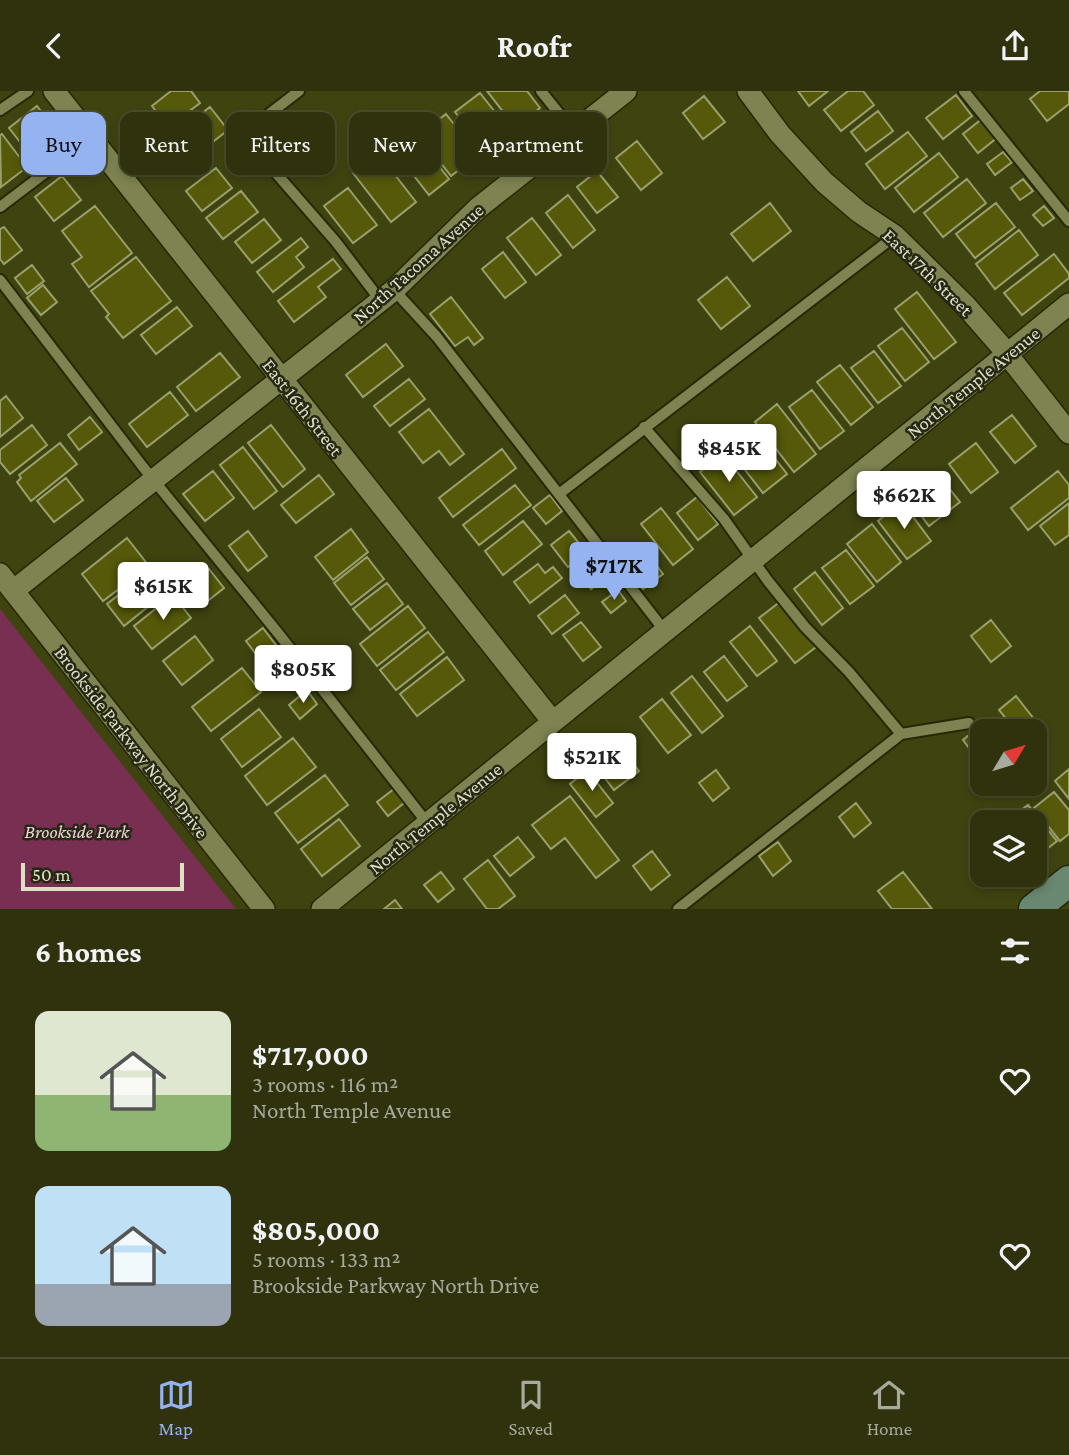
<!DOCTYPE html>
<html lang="en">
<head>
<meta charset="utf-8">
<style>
	body { margin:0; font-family:"Crimson Pro",serif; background:#373a15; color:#f1f3f6; height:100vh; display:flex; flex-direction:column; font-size:26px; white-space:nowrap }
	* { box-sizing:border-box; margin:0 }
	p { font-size:23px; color:#a7aa9d }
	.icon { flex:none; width:38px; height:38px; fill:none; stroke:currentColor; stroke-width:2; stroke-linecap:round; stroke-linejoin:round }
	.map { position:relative; height:818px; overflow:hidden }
	.sheet { display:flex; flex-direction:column; background:#2f320c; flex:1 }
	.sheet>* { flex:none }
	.top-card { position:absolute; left:21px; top:21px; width:700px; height:63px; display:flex; gap:14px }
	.needle { width:46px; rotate:52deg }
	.fabs { position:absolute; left:970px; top:628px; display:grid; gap:14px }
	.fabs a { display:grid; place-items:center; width:77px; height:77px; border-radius:14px; background:#2f320c; box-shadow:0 4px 10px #0003,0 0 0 2px #4a4d2d; font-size:35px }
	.scale { position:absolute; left:21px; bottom:18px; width:163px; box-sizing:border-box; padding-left:7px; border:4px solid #dce0c5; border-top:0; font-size:19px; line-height:24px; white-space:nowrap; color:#dce0c5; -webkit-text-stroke:5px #262813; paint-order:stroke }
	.price { position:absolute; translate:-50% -60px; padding:0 16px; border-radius:7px; background:#fff; color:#222; font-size:23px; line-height:46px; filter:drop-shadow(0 2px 4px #0008) }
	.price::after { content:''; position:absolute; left:50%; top:42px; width:21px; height:16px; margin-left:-10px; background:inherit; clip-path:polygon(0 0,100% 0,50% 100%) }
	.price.active { background:#95b2f1; color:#111 }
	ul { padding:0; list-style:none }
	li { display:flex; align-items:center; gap:21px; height:175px; padding:0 35px }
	li span { display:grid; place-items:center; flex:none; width:196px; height:140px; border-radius:14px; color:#555 }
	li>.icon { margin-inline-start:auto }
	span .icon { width:84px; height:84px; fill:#fffc; stroke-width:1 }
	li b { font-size:30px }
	h2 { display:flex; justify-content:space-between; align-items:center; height:84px; padding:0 35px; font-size:30px }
	.pill { padding:0 24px; border-radius:14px; background:#2f320c; box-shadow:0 4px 10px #0003,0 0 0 2px #4a4d2d; font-size:24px; line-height:63px }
	.pill.active { background:#95b2f1; color:#111 }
	header { display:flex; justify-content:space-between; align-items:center; height:91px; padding:0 35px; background:#2f320c; font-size:32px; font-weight:700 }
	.tabs { display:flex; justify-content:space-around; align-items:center; height:98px; border-top:2px solid #4a4d2d; background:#2f320c; font-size:19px; color:#a7aa9d }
	.tabs a { display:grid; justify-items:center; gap:4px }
	.tabs .active { color:#95b2f1 }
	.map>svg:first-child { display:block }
	.green { fill:#782f52 }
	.building { fill:#555909; stroke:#9aa06d; stroke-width:2 }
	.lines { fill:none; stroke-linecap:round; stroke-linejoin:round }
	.lane-casing { stroke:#262802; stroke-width:14 }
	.street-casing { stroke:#262802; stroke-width:24 }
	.secondary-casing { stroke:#262802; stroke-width:33 }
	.lane { stroke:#7e8351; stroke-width:10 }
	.street { stroke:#7e8351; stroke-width:21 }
	.secondary { stroke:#688872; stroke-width:30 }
	.labels { text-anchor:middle; stroke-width:5; stroke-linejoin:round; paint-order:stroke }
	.street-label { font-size:19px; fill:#dce0c5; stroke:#262813 }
	.park-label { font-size:19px; font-style:italic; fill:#f2d3df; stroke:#262813 }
</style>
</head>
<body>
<header><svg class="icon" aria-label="back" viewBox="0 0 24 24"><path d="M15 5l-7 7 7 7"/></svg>Roofr<svg class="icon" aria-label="share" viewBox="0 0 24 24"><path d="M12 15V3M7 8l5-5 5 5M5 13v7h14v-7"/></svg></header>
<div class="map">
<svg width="1069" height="818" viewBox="0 0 1069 818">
	<rect width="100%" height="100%" fill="#3f4310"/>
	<!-- green -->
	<path class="green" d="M0,518L236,818H0Z"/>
	<!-- building -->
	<path class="building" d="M171,0H191L200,12L168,36L152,15Z
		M487,0H527L540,17L515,36Z
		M798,0H828L809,15Z
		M848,0H863L874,14L841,40L824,19Z
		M1040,0H1069V13L1047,30L1030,8Z
		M480,2L510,40L485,60L455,21Z
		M956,4L972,25L943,48L926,27Z
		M704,5L725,31L703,48L683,22Z
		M37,15L63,48L35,70L9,37Z
		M210,16L228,39L187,71L169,48Z
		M878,20L893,40L866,60L851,41Z
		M446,23L478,64L451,85L419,44Z
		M983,27L998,46L978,62L963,43Z
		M908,41L927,65L885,98L866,73Z
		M2,43L27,76L1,96L0,44Z
		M637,50L662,82L641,99L616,67Z
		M420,51L449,88L429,104L400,67Z
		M1003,61L1012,71L995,84L987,73Z
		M378,62L416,111L391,131L353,82Z
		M939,62L958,86L914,121L895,97Z
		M216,77L232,97L202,120L186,100Z
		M597,80L618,106L597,122L577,96Z
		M62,85L81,109L54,130L35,106Z
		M967,88L986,112L943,146L924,122Z
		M1023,88L1033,100L1020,109L1011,97Z
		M348,97L377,134L353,152L324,115Z
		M241,100L258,121L223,148L206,127Z
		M568,104L595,139L573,157L546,122Z
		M770,112L791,140L753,170L731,143Z
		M996,112L1015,136L975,167L956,143Z
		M95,115L132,162L89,196L72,173L82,166L62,140Z
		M1044,115L1054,127L1043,135L1033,124Z
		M532,127L561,164L536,184L507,147Z
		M264,128L281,149L252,172L235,151Z
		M4,136L22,159L4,173L0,168V138Z
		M1019,139L1038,164L995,198L976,173Z
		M301,147L308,156L296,166L304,176L273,201L257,181Z
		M503,161L526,191L505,207L482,178Z
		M1054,163L1069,183V187L1022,224L1004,202Z
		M136,166L171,210L123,247L106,226L109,223L91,200Z
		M333,168L341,178L318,196L326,206L294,231L278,210Z
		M32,174L44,190L27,203L15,187Z
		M727,186L750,215L721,238L698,209Z
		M43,194L57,211L41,224L27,207Z
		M917,201L956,251L934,268L895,218Z
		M451,206L483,247L474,254L468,246L455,255L430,223Z
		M177,216L192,235L156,263L141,244Z
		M902,237L929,271L905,290L878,255Z
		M386,253L403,275L363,306L346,284Z
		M874,260L901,295L878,312L851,277Z
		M220,262L240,286L196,320L177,296Z
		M840,274L873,316L851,334L817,291Z
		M409,288L425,308L390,335L374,315Z
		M812,299L844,340L820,358L789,316Z
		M170,301L188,324L147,356L129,333Z
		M6,305L23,327L0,346V310Z
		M777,313L816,363L794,381L755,331Z
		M429,318L464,363L450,374L439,360L423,372L399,341Z
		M1012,324L1036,355L1015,372L990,341Z
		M90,326L102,341L79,359L68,344Z
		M32,334L47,354L10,383L0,371V359Z
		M271,334L305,378L283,396L248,352Z
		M756,343L787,383L763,402L732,362Z
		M60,352L77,373L31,410L17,391L21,387L19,384Z
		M976,352L998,381L971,402L949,373Z
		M243,356L277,400L254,418L220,374Z
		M502,358L516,377L453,426L439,407Z
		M723,363L757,406L734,424L700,381Z
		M213,380L234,407L205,430L183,403Z
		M1058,380L1069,394V407L1028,439L1011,417Z
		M938,383L960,411L929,435L907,406Z
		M319,384L334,403L296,432L281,414Z
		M66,387L83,409L54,431L37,410Z
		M515,394L531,414L479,454L463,434Z
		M550,404L562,420L546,433L533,417Z
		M697,406L718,433L698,449L677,422Z
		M902,411L931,450L907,468L878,430Z
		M1069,412V444L1055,454L1040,435Z
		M661,417L693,458L673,474L641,433Z
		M523,430L542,453L503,484L485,460Z
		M872,433L901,471L877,491L847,453Z
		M351,438L368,461L333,489L315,466Z
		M248,440L267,465L248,480L229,455Z
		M569,440L587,462L568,476L551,454Z
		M127,447L149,475L103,510L82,483Z
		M846,459L874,495L850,513L822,477Z
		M646,460L663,483L643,498L626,476Z
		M367,466L384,488L351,514L334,492Z
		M538,473L545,482L553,476L562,487L530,512L514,491Z
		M597,475L606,486L591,498L582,487Z
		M209,478L224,497L205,512L190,493Z
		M815,481L843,517L822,534L794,498Z
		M143,485L160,506L124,535L107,513Z
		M387,492L403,513L370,539L353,518Z
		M618,499L626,510L611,522L602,511Z
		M173,504L191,527L152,558L134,535Z
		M565,504L579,522L552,543L538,525Z
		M781,510L816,556L795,572L759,527Z
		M408,515L425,537L377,575L360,553Z
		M991,529L1011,555L991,571L971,545Z
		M581,531L601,556L583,570L563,544Z
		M750,535L777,570L757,585L730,551Z
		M263,537L276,554L259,567L246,550Z
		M428,541L444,561L396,599L380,579Z
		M195,545L213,569L182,594L163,570Z
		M724,565L747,595L727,610L704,581Z
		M447,566L464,589L417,625L400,603Z
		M242,577L261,601L211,640L192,616Z
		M692,585L723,625L702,642L671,602Z
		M307,599L317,613L300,628L289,614Z
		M1016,605L1034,628L1018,640H1016L999,619Z
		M662,608L691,644L668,662L640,626Z
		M259,618L281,646L242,676L221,648Z
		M969,644L980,659L974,664L963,649Z
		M293,647L316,676L267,714L245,685Z
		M620,655L639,680L614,699L595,674Z
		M1069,678V708L1055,690Z
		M587,679L613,712L596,726L570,693Z
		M716,679L729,697L713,710L699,692Z
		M325,684L348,714L298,752L275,722Z
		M394,698L404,712L388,725L377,711Z
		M1054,701L1069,719V743L1060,750L1034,717Z
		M570,705L619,769L596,787L565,747L551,758L532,734Z
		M856,712L871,732L854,746L839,726Z
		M1028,714L1057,750L1037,766L1034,763V732H1010L1008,729Z
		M339,728L360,755L322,785L301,758Z
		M518,746L534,766L510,785L494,765Z
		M778,751L791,770L773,785L759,765Z
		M652,760L670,784L651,799L633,775Z
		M488,769L515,805L498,818H487L464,788Z
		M441,781L454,798L438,811L424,794Z
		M903,781L932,818H892L878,800Z
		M395,809L402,818H384Z"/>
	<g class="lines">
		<defs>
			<path id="lane" d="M299,0L252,36L248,43L275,81L336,151L380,209
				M541,0L574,41
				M964,0L1069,130
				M0,19L28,0
				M0,116L91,47
				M0,189L143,376L278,542L428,733
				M394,199L437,246L664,539
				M644,336L724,428L768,490L805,536L849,581L901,643
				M559,403L895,145
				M678,818L901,643L969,632"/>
			<path id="street" d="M54,0L553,631
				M748,0L780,43L824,91L859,121L895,145L965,214L1000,254L1069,342
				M0,483L264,818
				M13,500L394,199L478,117L626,0
				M322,818L1069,213"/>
			<path id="secondary" d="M1034,818L1069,790"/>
		</defs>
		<!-- lane casing -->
		<use href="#lane" class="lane-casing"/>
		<!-- street casing -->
		<use href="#street" class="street-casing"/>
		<!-- secondary casing -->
		<use href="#secondary" class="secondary-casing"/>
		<!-- lane -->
		<use href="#lane" class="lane"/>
		<!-- street -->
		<use href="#street" class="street"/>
		<!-- secondary -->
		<use href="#secondary" class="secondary"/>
	</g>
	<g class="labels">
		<!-- street labels -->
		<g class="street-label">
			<text transform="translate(418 172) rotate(-42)" y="7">North Tacoma Avenue</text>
			<text transform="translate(928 181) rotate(44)" y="7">East 17th Street</text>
			<text transform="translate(973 291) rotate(-39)" y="7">North Temple Avenue</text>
			<text transform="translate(303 316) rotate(52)" y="7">East 16th Street</text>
			<text transform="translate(132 651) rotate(52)" y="7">Brookside Parkway North Drive</text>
			<text transform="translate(435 727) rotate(-39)" y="7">North Temple Avenue</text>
		</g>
		<!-- park labels -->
		<g class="park-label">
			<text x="77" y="747">Brookside Park</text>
		</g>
	</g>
</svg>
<div class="fabs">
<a><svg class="needle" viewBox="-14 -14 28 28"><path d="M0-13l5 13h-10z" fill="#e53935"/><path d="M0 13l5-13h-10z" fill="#a7aa9d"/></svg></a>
<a><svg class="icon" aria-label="layers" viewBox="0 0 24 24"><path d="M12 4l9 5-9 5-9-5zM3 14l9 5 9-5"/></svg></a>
</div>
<div class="scale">50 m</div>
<b class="price" style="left:729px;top:393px">$845K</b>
<b class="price" style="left:904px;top:440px">$662K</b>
<b class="price active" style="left:614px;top:511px">$717K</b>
<b class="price" style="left:163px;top:531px">$615K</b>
<b class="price" style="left:303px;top:614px">$805K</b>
<b class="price" style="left:592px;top:702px">$521K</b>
<div class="top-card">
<a class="pill active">Buy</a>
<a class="pill">Rent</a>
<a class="pill">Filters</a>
<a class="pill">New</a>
<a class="pill">Apartment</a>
</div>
</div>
<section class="sheet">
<h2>6 homes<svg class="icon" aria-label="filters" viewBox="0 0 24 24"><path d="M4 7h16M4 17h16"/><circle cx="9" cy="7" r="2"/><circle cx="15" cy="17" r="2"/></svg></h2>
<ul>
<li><span style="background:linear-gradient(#dfe7d0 60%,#8fb573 0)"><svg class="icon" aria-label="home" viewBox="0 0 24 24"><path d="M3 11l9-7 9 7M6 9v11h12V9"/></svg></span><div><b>$717,000</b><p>3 rooms · 116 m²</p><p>North Temple Avenue</p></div><svg class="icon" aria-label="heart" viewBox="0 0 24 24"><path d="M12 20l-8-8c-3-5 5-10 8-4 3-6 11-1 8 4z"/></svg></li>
<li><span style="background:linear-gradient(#bfe0f5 70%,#9aa5b1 0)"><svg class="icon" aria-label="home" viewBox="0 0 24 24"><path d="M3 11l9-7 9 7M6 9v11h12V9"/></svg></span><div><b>$805,000</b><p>5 rooms · 133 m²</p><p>Brookside Parkway North Drive</p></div><svg class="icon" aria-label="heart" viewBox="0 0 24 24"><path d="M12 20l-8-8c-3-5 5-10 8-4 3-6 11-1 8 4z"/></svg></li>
</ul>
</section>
<nav class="tabs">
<a class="active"><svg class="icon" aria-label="map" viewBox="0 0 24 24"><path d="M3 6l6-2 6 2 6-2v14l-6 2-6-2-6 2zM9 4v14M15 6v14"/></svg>Map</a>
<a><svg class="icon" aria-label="saved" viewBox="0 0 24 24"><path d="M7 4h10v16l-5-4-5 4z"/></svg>Saved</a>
<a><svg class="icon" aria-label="home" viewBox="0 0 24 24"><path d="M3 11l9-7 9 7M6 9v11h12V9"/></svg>Home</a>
</nav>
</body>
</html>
